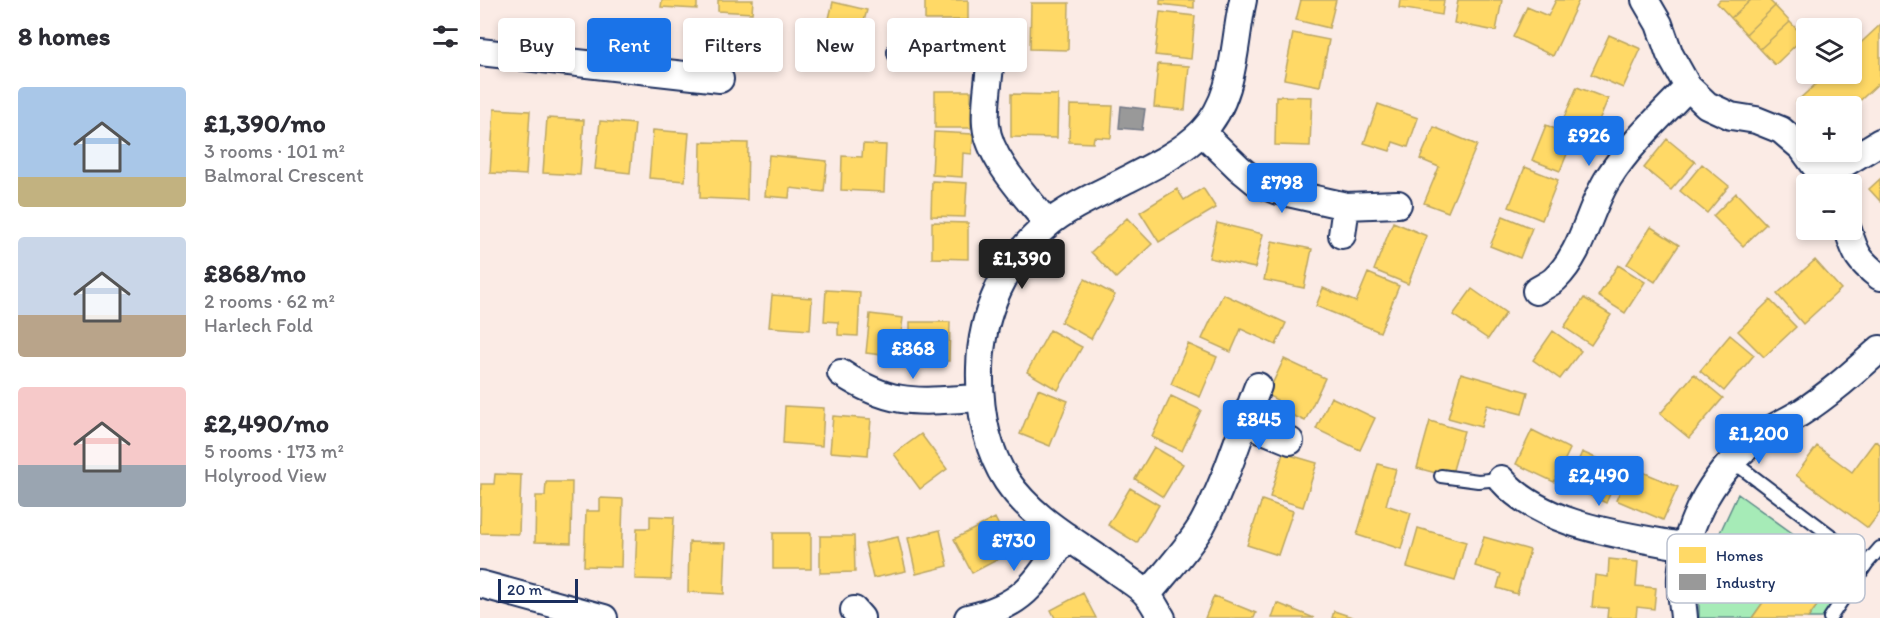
<!DOCTYPE html>
<html lang="en">
<head>
<meta charset="utf-8">
<style>
	body { margin:0; font-family:Itim,sans-serif; background:#f7f7f7; color:#2b2b33; height:100vh; display:flex; flex-direction:column; font-size:22px; white-space:nowrap }
	* { box-sizing:border-box; margin:0 }
	p { font-size:20px; color:#7c7c81 }
	.icon { flex:none; width:33px; height:33px; fill:none; stroke:currentColor; stroke-width:2; stroke-linecap:round; stroke-linejoin:round }
	.map { position:relative; flex:1; overflow:hidden }
	.panel { display:flex; flex-direction:column; background:#fff; width:480px }
	.panel>* { flex:none }
	.top-card { position:absolute; left:18px; top:18px; width:570px; height:54px; display:flex; gap:12px }
	.buttons { position:absolute; left:1316px; top:18px; display:grid; gap:12px }
	.buttons a { display:grid; place-items:center; width:66px; height:66px; border-radius:6px; background:#fff; box-shadow:0 3px 9px #0003; font-size:30px }
	.scale { position:absolute; left:18px; bottom:15px; width:80px; box-sizing:border-box; padding-left:6px; border:3px solid #1b2f5e; border-top:0; font-size:16px; line-height:21px; white-space:nowrap; color:#1b2f5e; -webkit-text-stroke:4px #fff; paint-order:stroke }
	.price { position:absolute; translate:-50% -51px; padding:0 14px; border-radius:6px; background:#1a73e8; color:#fff; font-size:20px; line-height:39px; filter:drop-shadow(0 2px 3px #0008) }
	.price::after { content:''; position:absolute; left:50%; top:36px; width:18px; height:14px; margin-left:-9px; background:inherit; clip-path:polygon(0 0,100% 0,50% 100%) }
	.price.on { background:#222; color:#fff }
	ul { padding:0; list-style:none }
	li { display:flex; align-items:center; gap:18px; height:150px; padding:0 18px }
	li span { display:grid; place-items:center; flex:none; width:168px; height:120px; border-radius:6px; color:#555 }
	li>.icon { margin-inline-start:auto }
	span .icon { width:72px; height:72px; fill:#fffc; stroke-width:1 }
	li b { font-size:26px }
	h2 { display:flex; justify-content:space-between; align-items:center; height:72px; padding:0 18px; font-size:26px }
	.pill { padding:0 21px; border-radius:6px; background:#fff; box-shadow:0 3px 9px #0003; font-size:21px; line-height:54px }
	.pill.on { background:#1a73e8; color:#fff }
	main { display:flex; flex:1; min-height:0 }
	.map>svg:first-child { display:block }
	.green { fill:#a6ebb7; stroke:#608d8a; stroke-width:1.5 }
	.homes { fill:#ffd966; stroke:#bba664; stroke-width:1.5 }
	.industry { fill:#999; stroke:#737987; stroke-width:1.5 }
	.lines { fill:none; stroke-linecap:round; stroke-linejoin:round }
	.lane-casing { stroke:#1b2f5e; stroke-width:16 }
	.street-casing { stroke:#1b2f5e; stroke-width:30 }
	.lane { stroke:#fff; stroke-width:12 }
	.street { stroke:#fff; stroke-width:26 }
	.key { fill:#fff; stroke:#bbc1cf; stroke-width:1.5 }
	.key-label { font-size:16px; fill:#1b2f5e }
</style>
</head>
<body>
<main>
<section class="panel">
<h2>8 homes<svg class="icon" aria-label="filters" viewBox="0 0 24 24"><path d="M4 7h16M4 17h16"/><circle cx="9" cy="7" r="2"/><circle cx="15" cy="17" r="2"/></svg></h2>
<ul>
<li><span style="background:linear-gradient(#a9c7e8 75%,#c2b280 0)"><svg class="icon" aria-label="home" viewBox="0 0 24 24"><path d="M3 11l9-7 9 7M6 9v11h12V9"/></svg></span><div><b>£1,390/mo</b><p>3 rooms · 101 m²</p><p>Balmoral Crescent</p></div></li>
<li><span style="background:linear-gradient(#c9d6e8 65%,#b9a48a 0)"><svg class="icon" aria-label="home" viewBox="0 0 24 24"><path d="M3 11l9-7 9 7M6 9v11h12V9"/></svg></span><div><b>£868/mo</b><p>2 rooms · 62 m²</p><p>Harlech Fold</p></div></li>
<li><span style="background:linear-gradient(#f6c9c9 65%,#9aa5b1 0)"><svg class="icon" aria-label="home" viewBox="0 0 24 24"><path d="M3 11l9-7 9 7M6 9v11h12V9"/></svg></span><div><b>£2,490/mo</b><p>5 rooms · 173 m²</p><p>Holyrood View</p></div></li>
</ul>
</section>
<div class="map">
<svg width="1400" height="618" viewBox="0 0 1400 618">
	<rect width="100%" height="100%" fill="#fbebe5"/>
	<filter id="ink" filterUnits="userSpaceOnUse"><feTurbulence type="fractalNoise" baseFrequency=".0167" numOctaves="2"/><feDisplacementMap in="SourceGraphic" scale="12" xChannelSelector="R" yChannelSelector="G"/><feConvolveMatrix kernelMatrix="1 2 1 2 8 2 1 2 1" color-interpolation-filters="sRGB"/></filter>
	<g filter="url(#ink)">
		<!-- green -->
		<path class="green" d="M1258,494L1340,553L1355,566C1351,584 1354,582 1358,596L1342,618H1328L1346,593L1272,539L1250,570L1287,597L1272,618H1219V597L1221,573Z"/>
		<!-- homes -->
		<path class="homes" d="M182,0H217V9L181,7Z
			M238,0H273L272,13L238,11Z
			M445,0H488V20H445Z
			M680,0H714V8L680,4Z
			M821,0H856L849,28L816,20Z
			M920,0H964L962,15L919,8Z
			M978,0H1022L1016,31L974,23Z
			M1076,0H1099L1073,56L1033,37L1047,7L1068,16Z
			M1240,0H1271L1251,18L1237,3Z
			M1271,0H1289L1295,6L1266,34L1251,18Z
			M353,2L387,10L376,51L343,43Z
			M551,3H589L588,50L550,49Z
			M1295,6L1310,22L1280,49L1266,34Z
			M680,12L715,16L711,59L675,55Z
			M1310,22L1324,37L1295,65L1280,49Z
			M1400,25V82L1371,109V106H1326V113L1316,102L1347,74H1371V52Z
			M813,33L849,40L840,86L804,79Z
			M1129,35L1161,49L1143,88L1111,74Z
			M678,64L709,66L705,110L674,107Z
			M1097,87L1128,99L1111,139L1080,127Z
			M455,91H491V128H455Z
			M531,94L578,95L577,138L531,137Z
			M796,96L832,97L830,146L795,145Z
			M898,104L938,118L928,147L913,142L910,151L884,143Z
			M590,105L633,106L631,138L614,137L613,143L589,142Z
			M14,109L50,111L46,175L10,173Z
			M67,118L104,120L100,175L63,173Z
			M120,121L155,124L150,173L115,169Z
			M1066,125L1094,137L1080,171L1052,160Z
			M954,127L997,145L968,212L944,203L959,167L940,159Z
			M173,130L209,133L205,181L169,178Z
			M454,132L493,134L492,154L483,153L482,177L452,175Z
			M1187,139L1215,162L1191,190L1164,168Z
			M221,142L268,143L267,200L220,198Z
			M383,144L406,145L404,192L361,190L362,156L382,157Z
			M289,155L347,161L344,192L310,188L309,198L285,196Z
			M1222,164L1249,186L1227,213L1200,191Z
			M1045,167L1078,180L1062,220L1029,207Z
			M1400,179V201L1389,189Z
			M452,181L487,183L485,217L451,216Z
			M723,188L736,208L679,242L660,212L697,189L704,200Z
			M1256,193L1286,224L1263,246L1233,216Z
			M1023,216L1052,228L1040,258L1010,246Z
			M647,218L672,244L636,278L611,252Z
			M452,222L488,223V259L452,258Z
			M913,222L947,236L928,284L894,270Z
			M737,223L783,234L775,268L729,258Z
			M1171,227L1199,245L1175,282L1147,264Z
			M792,241L832,249L824,288L784,280Z
			M1335,260L1361,289L1323,324L1297,294Z
			M1138,265L1165,282L1145,313L1118,296Z
			M888,273L919,286L900,332L836,306L843,288L876,302Z
			M605,279L635,295L611,339L581,322Z
			M992,289L1026,313L1008,339L973,315Z
			M346,290L380,292L378,336L358,335V322L344,321Z
			M743,294L806,323L796,345L761,329L751,352L722,339Z
			M292,295L332,298L330,330L289,327Z
			M1104,298L1131,315L1111,345L1084,327Z
			M1290,300L1316,327L1284,357L1258,331Z
			M390,314L423,318L418,357L386,353Z
			M430,322H470L469,361H430Z
			M570,330L602,347L578,390L547,372Z
			M1073,331L1101,351L1080,379L1053,360Z
			M1250,335L1274,355L1244,391L1220,371Z
			M708,344L737,357L720,397L691,384Z
			M804,359L845,378L825,421L794,407L797,400L787,395Z
			M981,373L1048,392L1042,414L1007,405L1001,427L968,418Z
			M1214,374L1243,398L1209,438L1180,414Z
			M558,389L588,401L570,446L540,434Z
			M691,396L721,410L702,451L672,437Z
			M851,397L895,418L880,450L836,429Z
			M305,406L344,408L342,446L303,443Z
			M353,416L391,419L388,455L350,452Z
			M950,421L984,431L971,477L937,468Z
			M1052,430L1090,449L1074,482L1036,464Z
			M441,434L467,469L440,489L414,454Z
			M1395,441L1400,444V512L1388,528L1316,475L1337,446L1372,472Z
			M674,447L703,464L683,497L655,479Z
			M1102,452L1141,469L1126,503L1088,485Z
			M803,453L837,463L823,507L790,497Z
			M898,464L916,469L906,505L931,513L921,549L877,535Z
			M1151,467L1198,487L1183,520L1136,500Z
			M15,474L41,475L39,534L0,533L1,484H14Z
			M66,482H92L91,543L55,542L56,496H65Z
			M650,488L679,505L657,543L628,525Z
			M120,498L143,499L141,567L104,566L106,511H120Z
			M782,500L813,511L798,555L767,545Z
			M170,516L194,517L191,580L155,579L157,528H170Z
			M515,518L532,552L492,573L474,539Z
			M938,528L986,542L975,581L927,567Z
			M460,530L468,566L436,574L428,538Z
			M293,533H331V569H293Z
			M340,536H374L375,572L340,573Z
			M418,537L426,571L393,578L385,544Z
			M1004,537L1050,550L1037,594L1017,588L1021,574L995,566Z
			M1272,539L1346,593L1328,618H1272L1287,597L1250,570Z
			M209,542L246,543L244,594L208,592Z
			M1129,559L1158,562L1156,586L1176,588L1174,609L1157,607L1156,618H1127L1128,608L1112,607L1115,575L1128,577Z
			M603,593L616,618H575L571,610Z
			M734,596L776,613L774,618H725Z
			M797,603L834,618H792Z
			M854,611L875,618H852Z"/>
		<!-- industry -->
		<path class="industry" d="M641,106L665,109L662,130L639,128Z"/>
		<g class="lines">
			<defs>
				<path id="lane" d="M1251,460L1387,563
					M961,476L998,481L1021,479
					M1350,618L1387,563L1400,548"/>
				<path id="street" d="M1165,0L1179,24L1190,55L1208,87L1227,105L1251,116L1276,120L1301,130L1322,148L1348,184
					M0,52L240,79
					M421,52L511,54C510,74 504,106 506,125C509,159 547,197 568,224
					M722,132L759,168L776,182L795,190L866,206L918,204
					M1344,176L1400,142
					M1368,230C1376,255 1378,260 1400,277
					M862,235L866,206
					M1056,291C1062,287 1070,284 1075,279C1104,251 1108,209 1129,177C1151,143 1181,116 1208,87
					M361,373C414,408 439,401 499,398
					M764,422L810,441
					M1021,479C1064,528 1146,535 1206,547
					M0,584L124,618
					M667,595C686,572 707,550 722,525C746,482 760,432 778,386
					M374,610L381,618
					M488,618C544,606 557,582 586,536
					M682,618C677,611 673,601 667,595C660,586 648,580 639,573C600,543 555,522 527,481C505,447 499,408 500,368C501,314 525,260 567,225C588,207 621,193 646,180C672,167 701,153 722,132C756,97 753,45 763,0
					M1204,618C1203,605 1200,590 1201,577C1206,519 1235,469 1282,435C1294,426 1309,420 1322,412C1350,394 1375,371 1400,349"/>
			</defs>
			<!-- lane casing -->
			<use href="#lane" class="lane-casing"/>
			<!-- street casing -->
			<use href="#street" class="street-casing"/>
			<!-- lane -->
			<use href="#lane" class="lane"/>
			<!-- street -->
			<use href="#street" class="street"/>
		</g>
	</g>
	<!-- legend -->
	<rect x="1187" y="534" width="198" height="69" rx="9" class="key"/>
	<rect x="1199" y="547" width="27" height="16" fill="#ffd966"/>
	<rect x="1199" y="574" width="27" height="16" fill="#999"/>
	<g class="key-label">
		<text x="1236" y="561">Homes</text>
		<text x="1236" y="588">Industry</text>
	</g>
</svg>
<div class="buttons">
<a><svg class="icon" aria-label="layers" viewBox="0 0 24 24"><path d="M12 4l9 5-9 5-9-5zM3 14l9 5 9-5"/></svg></a>
<a>+</a>
<a>−</a>
</div>
<div class="scale">20 m</div>
<b class="price" style="left:1109px;top:167px">£926</b>
<b class="price" style="left:802px;top:214px">£798</b>
<b class="price on" style="left:542px;top:290px">£1,390</b>
<b class="price" style="left:433px;top:380px">£868</b>
<b class="price" style="left:779px;top:451px">£845</b>
<b class="price" style="left:1279px;top:465px">£1,200</b>
<b class="price" style="left:1119px;top:507px">£2,490</b>
<b class="price" style="left:534px;top:572px">£730</b>
<div class="top-card">
<a class="pill">Buy</a>
<a class="pill on">Rent</a>
<a class="pill">Filters</a>
<a class="pill">New</a>
<a class="pill">Apartment</a>
</div>
</div>
</main>
</body>
</html>
